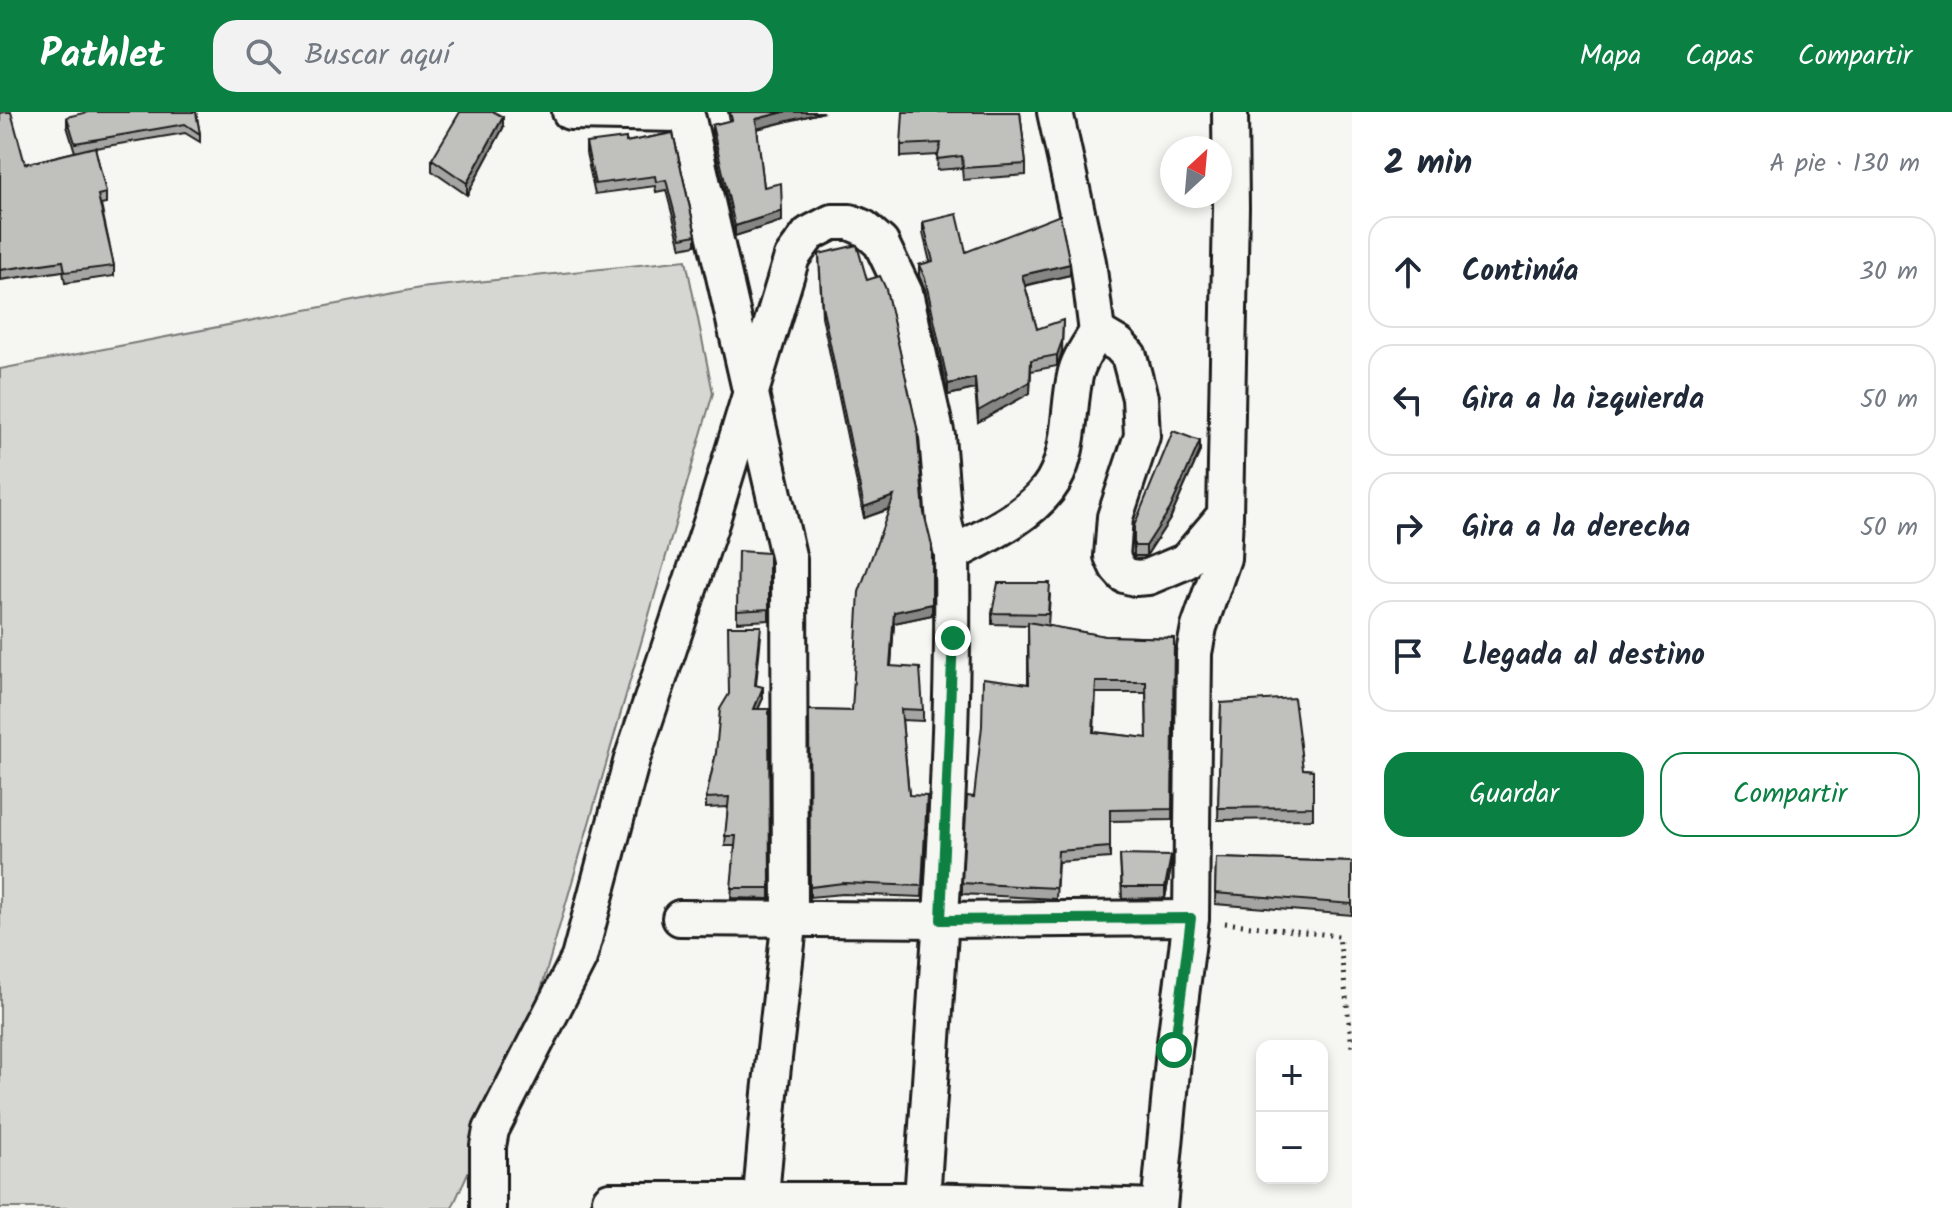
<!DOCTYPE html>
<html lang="es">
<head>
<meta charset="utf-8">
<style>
	:root { --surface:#fff; --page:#f2f2f3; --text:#1f2937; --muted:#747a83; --line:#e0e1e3; --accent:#0b8043 }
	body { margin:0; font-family:Kalam,sans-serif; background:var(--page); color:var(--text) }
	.controls { position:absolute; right:24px; bottom:24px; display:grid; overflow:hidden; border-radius:16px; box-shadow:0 4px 12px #0003 }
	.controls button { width:72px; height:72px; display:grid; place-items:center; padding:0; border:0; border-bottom:2px solid var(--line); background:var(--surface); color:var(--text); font:40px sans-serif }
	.compass { position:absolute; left:1160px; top:24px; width:72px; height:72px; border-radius:50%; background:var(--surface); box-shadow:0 4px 12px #0003; rotate:26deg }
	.stop { position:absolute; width:24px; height:24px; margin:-18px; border:6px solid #0b8043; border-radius:50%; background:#fff }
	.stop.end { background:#0b8043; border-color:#fff; box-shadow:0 2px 8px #0008 }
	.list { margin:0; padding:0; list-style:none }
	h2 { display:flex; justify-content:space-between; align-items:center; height:104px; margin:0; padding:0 32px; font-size:34px }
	h2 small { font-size:26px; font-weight:400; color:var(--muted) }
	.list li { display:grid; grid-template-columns:52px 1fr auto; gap:24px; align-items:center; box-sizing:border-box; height:112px; margin:0 16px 16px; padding:0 16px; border:2px solid var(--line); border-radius:24px }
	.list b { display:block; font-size:30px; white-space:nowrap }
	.list em { font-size:26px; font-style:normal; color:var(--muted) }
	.actions { display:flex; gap:16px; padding:24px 32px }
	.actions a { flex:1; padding:18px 0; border:2px solid var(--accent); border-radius:24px; text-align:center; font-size:28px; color:var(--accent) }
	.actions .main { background:var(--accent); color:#fff }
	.icon { flex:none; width:44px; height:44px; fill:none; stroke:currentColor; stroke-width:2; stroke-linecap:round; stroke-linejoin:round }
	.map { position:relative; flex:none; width:1352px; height:1096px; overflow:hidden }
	header { display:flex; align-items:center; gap:48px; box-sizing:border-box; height:112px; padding:0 40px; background:var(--accent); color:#fff }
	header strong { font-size:38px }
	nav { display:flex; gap:44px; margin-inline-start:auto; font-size:28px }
	.search { width:560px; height:72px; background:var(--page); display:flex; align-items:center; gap:20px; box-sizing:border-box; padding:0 28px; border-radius:24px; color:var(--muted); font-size:30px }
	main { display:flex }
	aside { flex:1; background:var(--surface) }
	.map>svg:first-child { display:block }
	.green { fill:#d6d6d2; stroke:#797977; stroke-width:2 }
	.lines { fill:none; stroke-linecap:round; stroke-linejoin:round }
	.minor-casing { stroke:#1c1c1c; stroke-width:40 }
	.path { stroke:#1c1c1c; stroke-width:5; stroke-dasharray:2 6; stroke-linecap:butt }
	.minor { stroke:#f6f6f2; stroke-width:34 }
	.wall { fill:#a5a5a3; stroke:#1c1c1c; stroke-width:2; fill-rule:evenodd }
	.shaded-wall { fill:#868684; stroke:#1c1c1c; stroke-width:2 }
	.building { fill:#c0c0bd; stroke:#1c1c1c; stroke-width:2; fill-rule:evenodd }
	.route { stroke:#0b8043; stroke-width:10 }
</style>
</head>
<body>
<header>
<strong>Pathlet</strong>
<div class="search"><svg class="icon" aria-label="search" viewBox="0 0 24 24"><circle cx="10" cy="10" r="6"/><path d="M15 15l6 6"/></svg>Buscar aquí</div>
<nav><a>Mapa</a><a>Capas</a><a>Compartir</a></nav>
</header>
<main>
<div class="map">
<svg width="1352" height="1096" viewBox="0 0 1352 1096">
	<rect width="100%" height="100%" fill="#f6f6f2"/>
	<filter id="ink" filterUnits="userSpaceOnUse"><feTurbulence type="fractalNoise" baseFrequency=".0125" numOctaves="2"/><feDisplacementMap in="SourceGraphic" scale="16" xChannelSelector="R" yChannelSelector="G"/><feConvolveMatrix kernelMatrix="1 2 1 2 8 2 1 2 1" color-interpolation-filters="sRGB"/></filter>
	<g filter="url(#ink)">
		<!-- green -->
		<path class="green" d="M686,148L713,281L524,937L452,1096H0V257L420,176Z"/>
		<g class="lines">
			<defs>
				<g id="minor">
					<path d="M570,0L681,2L688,7L789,448L790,805L770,981L760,1096"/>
					<path d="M1055,0L1088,150L1097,220"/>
					<path d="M680,806L941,808L1191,806"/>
					<path d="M610,1088H922L1159,1095"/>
					<path d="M922,1088C936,873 955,657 952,442"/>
					<path d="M488,1096V1034L491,1018L579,846L632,647L712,408L792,145L809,122L832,110H850L864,116L881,131L905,181L937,324L944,410L952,442C985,424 1025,407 1048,377C1072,346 1067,300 1075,264C1078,248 1089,234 1097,220L1119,233L1129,244L1140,286L1142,324L1115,405L1112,444L1117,455L1124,463L1135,466L1148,465L1186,449L1225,403L1231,96L1230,0"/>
					<path d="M1159,1096L1174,938L1191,806L1194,541L1199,515L1223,446L1225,403"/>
				</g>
			</defs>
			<!-- minor casing -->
			<use href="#minor" class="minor-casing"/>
			<!-- path -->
			<path class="path" d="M1225,811L1339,824L1352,935"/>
			<!-- minor -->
			<use href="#minor" class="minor"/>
		</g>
		<!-- wall -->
		<g class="wall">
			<path d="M196,0L200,22V30L185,21L95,36L106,81V92L101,93L114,154V164L65,171L63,159L0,168V1L25,52L75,40L67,14V5Z"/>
			<path d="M728,0H824L757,17L764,75L782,109L735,124L712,22V13L730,9Z"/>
			<path d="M1020,0L1026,52V63L963,68L962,56L937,58L938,43L901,45V33Z"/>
			<path d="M503,16L467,83L432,59V47Z"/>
			<path d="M673,21L696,123V133L681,136L666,78L656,80L655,74L595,82L586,41V31L626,30Z"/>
			<path d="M923,110L966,140L1070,163L1025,174L1037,217L1062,240L1057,254L1031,259L1030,281L978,310L975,277L948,283L925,177L919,164V153L930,150L923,121Z"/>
			<path d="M819,142L932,503L894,511L891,554L923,598V609L902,608L909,683L927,695L922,785L843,782L810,785L809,598L852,599L890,397L864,406L822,204Z"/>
			<path d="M1200,339L1170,407L1146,444H1134V414Z"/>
			<path d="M769,441V508L737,510V499Z"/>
			<path d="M1050,483L1048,514L1105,524L1174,526L1172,708L1110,709V746L1058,750L1056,787L962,782V771L974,685L1028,572V513L992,512V501ZM1096,581H1146L1147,626L1094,620Z"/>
			<path d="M761,524L756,573L763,586L758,597H769L770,787L731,786L735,734H725L728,695L706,696V686L729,583Z"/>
			<path d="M1221,591L1303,657L1313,658V707L1218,708Z"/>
			<path d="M1120,743L1171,756L1165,786L1122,787Z"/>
			<path d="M1216,746L1352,750V803L1215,792Z"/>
		</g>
		<!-- shaded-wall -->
		<g class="shaded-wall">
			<path d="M784,0H824L756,17V7Z"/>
			<path d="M503,5V16L467,83V71Z"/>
			<path d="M782,99V109L735,124V114Z"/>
			<path d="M1070,152V163L1022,174V163Z"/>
			<path d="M1063,208L1062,240L1057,254V243Z"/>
			<path d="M1031,248L1030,281L978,310V299Z"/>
			<path d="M975,266V277L948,283V272Z"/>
			<path d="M1200,329V339L1170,407L1146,444V434Z"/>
			<path d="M894,384V395L864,406V395Z"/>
			<path d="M932,492V503L894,511L890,565L894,500Z"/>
			<path d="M763,575V586L754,607V597Z"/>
			<path d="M1171,744V756L1165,786V775Z"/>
		</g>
		<!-- building -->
		<g class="building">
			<path d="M5,0H11L25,52L95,35L106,81L98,83L114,154L65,160L63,149L0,158V1Z"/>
			<path d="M88,0H196L200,22L185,12L75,31L67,5Z"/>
			<path d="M460,0H494L503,5L467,71L432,47Z"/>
			<path d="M730,0H784L756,7L764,75L781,71L782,99L735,114L712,13L732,8Z"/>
			<path d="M903,0H1020L1026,52L963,56L962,44L937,47L941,31L901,33Z"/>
			<path d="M673,21L696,123L681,126L666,68L656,70L655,64L595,72L586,31L626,26V30Z"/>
			<path d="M957,102L966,140L1060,103L1070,152L1022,163L1037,217L1063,208L1062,229L1057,243L1031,248L1030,270L978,299L975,266L948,272L925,166L919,153L933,149L923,110Z"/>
			<path d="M857,133L867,168L880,164L886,177L917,316L924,401L932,434V492L894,500L890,554L920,556L923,598L901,597L909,683L927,684L922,774L843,771L810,775L809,598L852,599L859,480L894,384L864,395L822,193L819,142Z"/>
			<path d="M1173,319L1200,329L1170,397L1146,434H1134V414Z"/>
			<path d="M738,439L769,441V497L737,499Z"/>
			<path d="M998,471H1050L1048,502L992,501Z"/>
			<path d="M1028,510L1105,524L1174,526L1172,697L1110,698V735L1058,739L1056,776L962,771L967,684L974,685L982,614L983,566L1029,572ZM1096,570H1146L1147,626L1093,620Z"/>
			<path d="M728,514H761L755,573L763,575L754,597H769L770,776H731L736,724H725L729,685L706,686L716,641L720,597L729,582Z"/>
			<path d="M1294,586L1303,657L1313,658V695L1218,696L1221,591Z"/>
			<path d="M1120,743L1171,744L1165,775H1122Z"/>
			<path d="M1216,746L1352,750V792L1215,781Z"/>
		</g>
	</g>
	<g class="lines" filter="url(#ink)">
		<!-- route -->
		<path class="route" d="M953,526L941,808L1191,806L1174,938"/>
	</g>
</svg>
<div class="controls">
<button>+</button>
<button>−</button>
</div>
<svg class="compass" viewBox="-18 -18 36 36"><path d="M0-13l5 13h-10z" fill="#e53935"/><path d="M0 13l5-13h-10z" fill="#747a83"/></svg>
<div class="stop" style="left:1174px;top:938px"></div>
<div class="stop end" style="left:953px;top:526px"></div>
</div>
<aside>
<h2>2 min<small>A pie · 130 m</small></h2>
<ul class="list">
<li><svg class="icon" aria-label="ahead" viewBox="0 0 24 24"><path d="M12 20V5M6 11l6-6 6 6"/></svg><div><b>Continúa</b></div><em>30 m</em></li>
<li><svg class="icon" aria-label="left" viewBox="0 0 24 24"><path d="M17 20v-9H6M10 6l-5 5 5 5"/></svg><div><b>Gira a la izquierda</b></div><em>50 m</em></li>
<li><svg class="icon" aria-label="right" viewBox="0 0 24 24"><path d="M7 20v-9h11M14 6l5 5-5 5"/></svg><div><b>Gira a la derecha</b></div><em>50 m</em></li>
<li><svg class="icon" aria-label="arrive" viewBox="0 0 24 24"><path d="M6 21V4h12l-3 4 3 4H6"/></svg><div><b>Llegada al destino</b></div></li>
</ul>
<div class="actions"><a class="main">Guardar</a><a>Compartir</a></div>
</aside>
</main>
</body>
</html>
